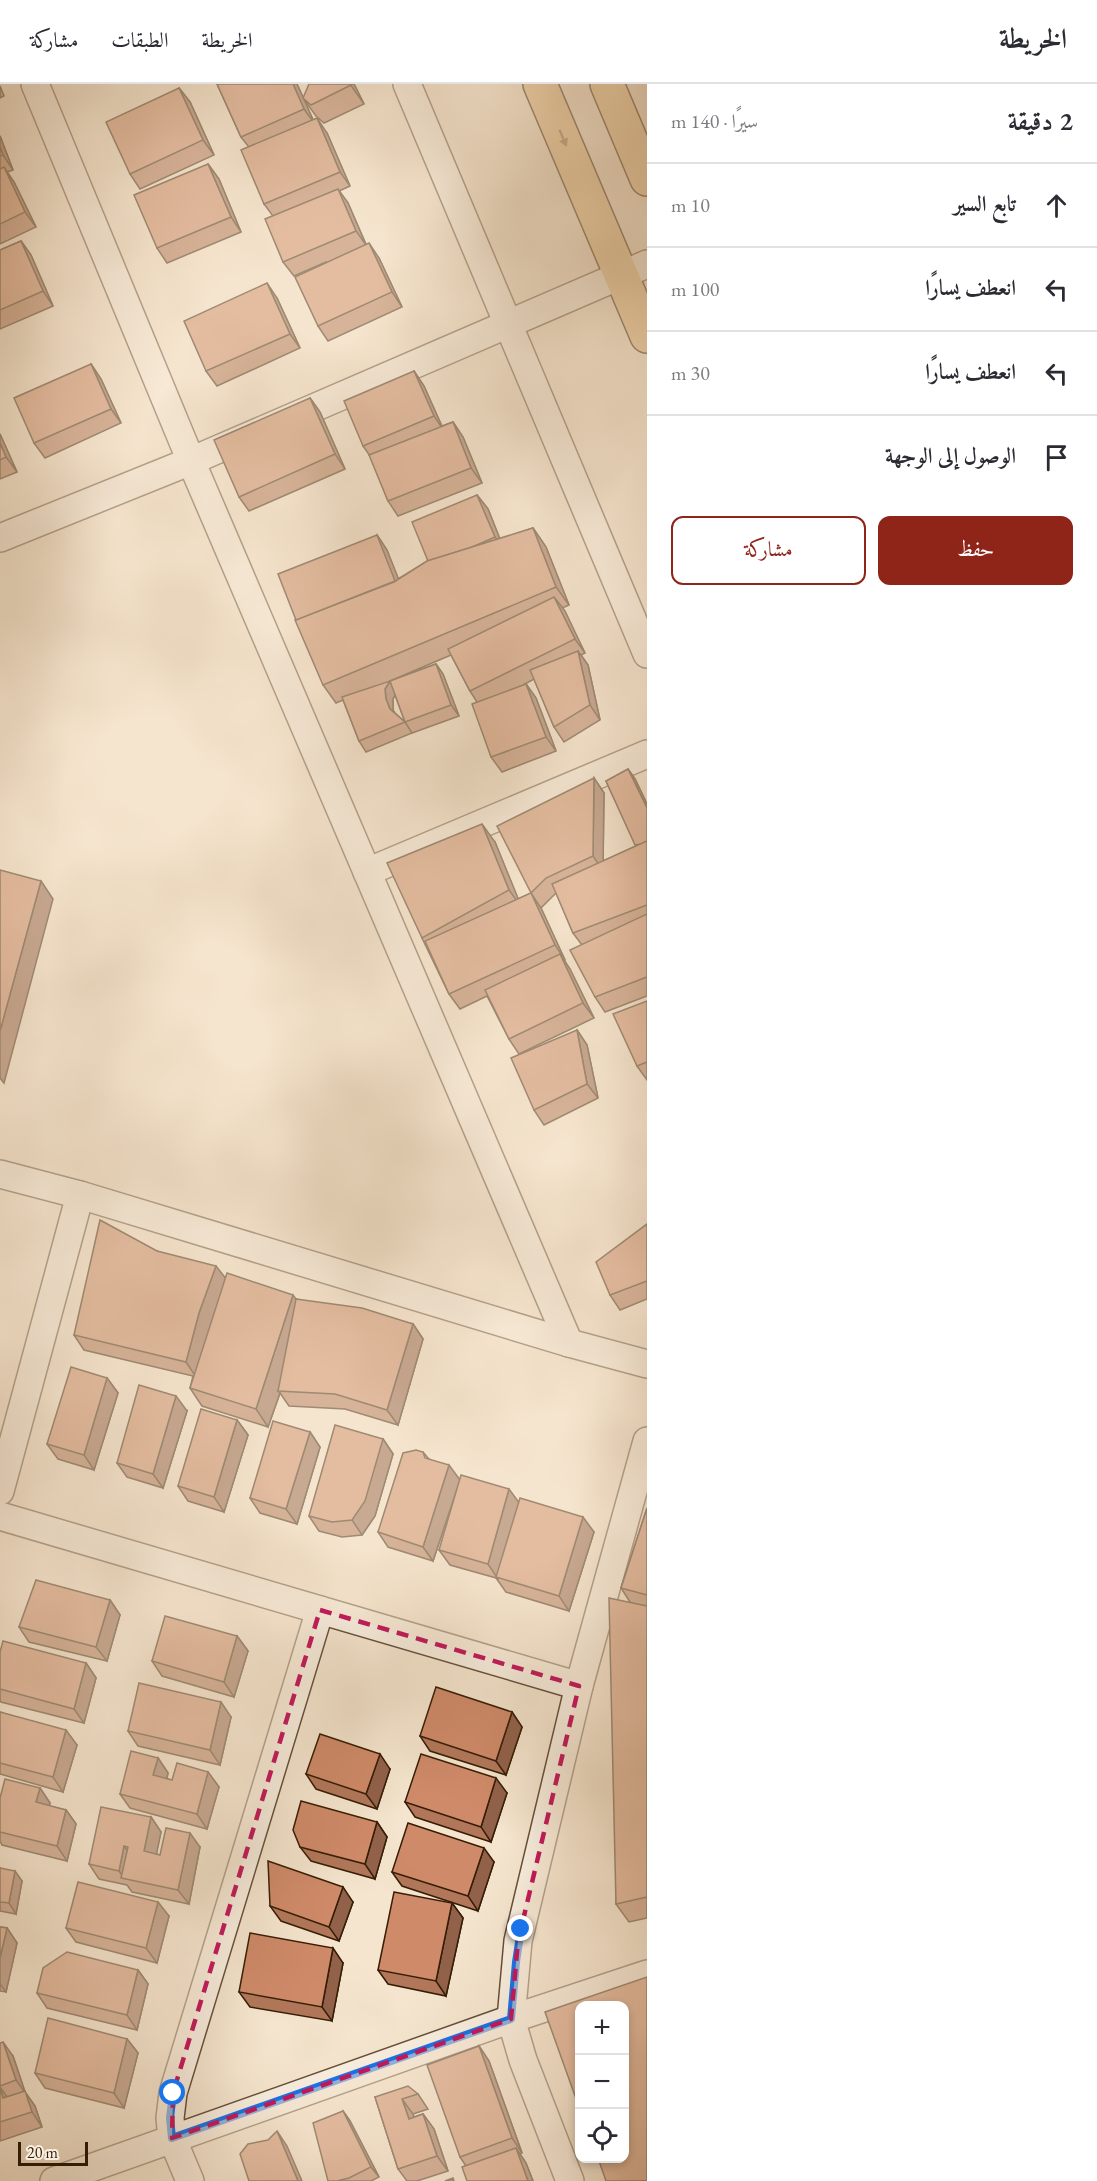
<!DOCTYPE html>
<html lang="ar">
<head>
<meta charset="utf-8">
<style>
	:root { --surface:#fff; --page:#f7f7f7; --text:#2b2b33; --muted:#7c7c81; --line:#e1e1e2; --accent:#8f2418 }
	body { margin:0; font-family:"EB Garamond",Amiri,serif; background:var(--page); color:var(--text); direction:rtl }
	.controls { position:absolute; right:18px; bottom:18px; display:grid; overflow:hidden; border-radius:12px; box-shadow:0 3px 9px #0003 }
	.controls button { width:54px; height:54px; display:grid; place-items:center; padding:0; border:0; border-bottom:2px solid var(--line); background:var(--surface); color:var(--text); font:30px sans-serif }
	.scale { position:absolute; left:18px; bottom:15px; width:70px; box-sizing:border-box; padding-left:6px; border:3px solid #361d06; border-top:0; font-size:16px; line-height:21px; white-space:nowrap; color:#361d06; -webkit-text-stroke:4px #f8eedf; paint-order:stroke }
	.stop { position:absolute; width:18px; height:18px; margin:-14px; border:4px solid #1a73e8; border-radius:50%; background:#fff }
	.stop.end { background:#1a73e8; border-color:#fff; box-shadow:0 2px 6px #0008 }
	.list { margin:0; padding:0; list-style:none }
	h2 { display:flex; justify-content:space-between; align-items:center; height:78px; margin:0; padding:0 24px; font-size:26px }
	h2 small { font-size:20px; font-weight:400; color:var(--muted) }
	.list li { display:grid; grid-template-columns:39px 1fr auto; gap:18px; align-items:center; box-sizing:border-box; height:84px; padding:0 24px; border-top:2px solid var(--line) }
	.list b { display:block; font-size:22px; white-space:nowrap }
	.list em { font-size:20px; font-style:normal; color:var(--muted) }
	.actions { display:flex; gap:12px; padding:18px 24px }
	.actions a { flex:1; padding:14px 0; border:2px solid var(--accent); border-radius:12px; text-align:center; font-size:21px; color:var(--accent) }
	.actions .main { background:var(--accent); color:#fff }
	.icon { flex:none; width:33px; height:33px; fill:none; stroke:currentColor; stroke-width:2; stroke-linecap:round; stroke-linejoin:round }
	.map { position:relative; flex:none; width:647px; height:2097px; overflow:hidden; direction:ltr }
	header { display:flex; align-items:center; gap:36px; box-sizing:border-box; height:84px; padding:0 30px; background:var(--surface); border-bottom:2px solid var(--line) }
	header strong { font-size:28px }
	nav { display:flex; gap:33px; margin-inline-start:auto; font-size:21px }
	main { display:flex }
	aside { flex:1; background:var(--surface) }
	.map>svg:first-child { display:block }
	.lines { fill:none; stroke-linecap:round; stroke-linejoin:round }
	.street-casing { stroke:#664f38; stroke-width:30 }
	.primary-casing { stroke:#361d06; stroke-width:36 }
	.street { stroke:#f8eedf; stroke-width:27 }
	.primary { stroke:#eac287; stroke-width:33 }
	.wall { fill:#b2775a; stroke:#361d06; stroke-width:1.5 }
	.shaded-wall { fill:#91614a; stroke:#361d06; stroke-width:1.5 }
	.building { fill:#cf8a69; stroke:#361d06; stroke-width:1.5 }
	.oneway { fill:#907046 }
	.route { stroke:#1a73e8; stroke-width:8 }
	.marked { fill:none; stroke:#c2185b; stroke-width:4.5; stroke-dasharray:12 8; stroke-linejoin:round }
</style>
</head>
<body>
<header>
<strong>الخريطة</strong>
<nav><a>الخريطة</a><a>الطبقات</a><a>مشاركة</a></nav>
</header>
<main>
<aside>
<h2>2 دقيقة<small>سيرًا · 140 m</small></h2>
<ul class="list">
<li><svg class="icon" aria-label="ahead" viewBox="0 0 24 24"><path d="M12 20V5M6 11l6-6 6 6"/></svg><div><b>تابع السير</b></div><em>10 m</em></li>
<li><svg class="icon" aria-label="left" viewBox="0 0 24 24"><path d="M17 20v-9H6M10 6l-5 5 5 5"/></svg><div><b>انعطف يسارًا</b></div><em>100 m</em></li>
<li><svg class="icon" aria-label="left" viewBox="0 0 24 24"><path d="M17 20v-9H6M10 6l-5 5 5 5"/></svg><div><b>انعطف يسارًا</b></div><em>30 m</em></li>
<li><svg class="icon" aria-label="arrive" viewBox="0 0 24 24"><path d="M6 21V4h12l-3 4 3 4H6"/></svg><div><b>الوصول إلى الوجهة</b></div></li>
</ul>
<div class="actions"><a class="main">حفظ</a><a>مشاركة</a></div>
</aside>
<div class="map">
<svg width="647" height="2097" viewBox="0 0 647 2097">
	<rect width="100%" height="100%" fill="#f5e5ce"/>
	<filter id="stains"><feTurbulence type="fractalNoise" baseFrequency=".00333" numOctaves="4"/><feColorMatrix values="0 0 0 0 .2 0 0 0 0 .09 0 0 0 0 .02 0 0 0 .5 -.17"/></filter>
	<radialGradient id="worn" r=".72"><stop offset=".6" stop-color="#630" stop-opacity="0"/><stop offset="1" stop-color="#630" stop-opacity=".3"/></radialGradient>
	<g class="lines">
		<defs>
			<g id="street">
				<path d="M35,0L191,377L569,1259"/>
				<path d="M407,0L647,570"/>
				<path d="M0,454L191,377L647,180"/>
				<path d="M367,788L647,670"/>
				<path d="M0,1090L80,1111L569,1259L647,1280"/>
				<path d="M0,1407L80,1111"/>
				<path d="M0,1432L579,1602"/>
				<path d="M54,2097L511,1935L647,1890"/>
				<path d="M190,2097L172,2054L170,2034L173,2009L320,1526"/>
				<path d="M570,2097L523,1976L511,1935L518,1857L579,1602L647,1357"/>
			</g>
			<g id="primary">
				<path d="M540,0L647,252"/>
				<path d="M607,0L647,95"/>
			</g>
		</defs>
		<!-- street casing -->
		<use href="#street" class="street-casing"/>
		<!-- primary casing -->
		<use href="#primary" class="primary-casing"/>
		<!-- street -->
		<use href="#street" class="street"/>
		<!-- primary -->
		<use href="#primary" class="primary"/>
	</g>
	<!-- wall -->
	<g class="wall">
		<path d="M217,0H297L313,36L327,49L350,102L339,107L348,119L366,160L379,174L402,223L328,257L318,242L326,178L294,192L283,178L273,132L264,120L249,63L241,53Z"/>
		<path d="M354,0L364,20L324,39L316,32L303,14Z"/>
		<path d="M0,2L4,12L0,14Z"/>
		<path d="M179,4L190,18L214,71L140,105L130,90Z"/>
		<path d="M0,52L13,86L7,88L14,98L36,143L0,160Z"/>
		<path d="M208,80L219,95L241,148L167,179L157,164Z"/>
		<path d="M21,157L31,171L53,222L0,245V166Z"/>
		<path d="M277,214L300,264L217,302L206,287Z"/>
		<path d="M91,280L101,295L121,339L45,374L34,359Z"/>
		<path d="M414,287L424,302L442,342L453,338L463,353L482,399L398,432L388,417L370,372L363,362Z"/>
		<path d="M310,314L320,328L345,385L249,427L239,413Z"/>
		<path d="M0,350L17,388L0,395Z"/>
		<path d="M477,411L488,425L500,455L533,444L546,463L569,521L562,524L585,569L581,571L588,581L600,636L564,658L554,643L534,595L523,601L526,600L536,614L556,667L502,688L491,673L477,618L470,607L451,571L390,597L436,580L443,590L459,632L412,649L405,638L395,611L393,615V626L395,629L405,638L412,649L366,668L359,657L343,616L336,619L323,601L377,451L387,466L398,495L428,477Z"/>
		<path d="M628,685L635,695L647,720V912L605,928L595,913L582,861L573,849L556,809L541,824L565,876H564L570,885L594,934L519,970L509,955L487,912L460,925L449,910L422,854L495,758L518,815L531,809L594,694L604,709L603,777L636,762L606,697Z"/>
		<path d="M647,917V996L637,982Z"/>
		<path d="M577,946L587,961L598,1014L544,1041L534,1026Z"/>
		<path d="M647,1140V1215L620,1226L610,1211Z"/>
		<path d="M157,1167L225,1194L296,1215L413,1240L423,1255L398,1341L345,1325L289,1322L280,1309L268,1343L202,1322L190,1304L193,1292L84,1266L74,1251Z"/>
		<path d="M107,1294L118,1309L94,1386L58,1375L47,1360Z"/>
		<path d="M187,1327L163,1404L127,1393L117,1379Z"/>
		<path d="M237,1336L248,1351L224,1428L188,1417L178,1402Z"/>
		<path d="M310,1348L320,1363L297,1440L260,1429L250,1414Z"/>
		<path d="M383,1355L393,1370L375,1432L362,1451L342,1453L319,1447L309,1432Z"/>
		<path d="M423,1368L428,1374L460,1396L433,1477L388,1463L378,1448Z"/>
		<path d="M519,1419L594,1448L569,1527L506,1508L496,1494L450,1481L439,1466Z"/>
		<path d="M647,1424V1834L629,1838L616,1820L630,1518L621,1504Z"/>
		<path d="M110,1516L120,1531L107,1577L29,1558L19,1543Z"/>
		<path d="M237,1552L248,1567L234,1613L162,1592L152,1577Z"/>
		<path d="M0,1568L86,1579L96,1594L84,1639L1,1618L0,1616Z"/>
		<path d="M0,1628L77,1661L63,1708L0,1690Z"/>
		<path d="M512,1628L522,1643L506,1691L430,1667L420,1652Z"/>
		<path d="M231,1633L220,1681L138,1662L128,1647Z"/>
		<path d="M158,1674L168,1689L167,1695L172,1696L208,1688L219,1703L207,1745L130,1724L120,1710Z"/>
		<path d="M390,1685L377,1725L316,1705L306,1690Z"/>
		<path d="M40,1704L50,1719L49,1722L66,1726L76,1740L67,1777L2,1761L0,1757V1714Z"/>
		<path d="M507,1709L491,1758L415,1733L405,1718Z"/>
		<path d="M151,1733L161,1748L156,1770L160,1771L200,1763L189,1820L132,1808L127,1801L99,1795L89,1780Z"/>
		<path d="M377,1738L387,1753L375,1795L311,1777L300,1763Z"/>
		<path d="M494,1778L478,1827L402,1802L392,1788Z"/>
		<path d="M0,1784L22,1797L16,1830L0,1827Z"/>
		<path d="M353,1818L339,1857L281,1837L270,1822Z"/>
		<path d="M452,1819L463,1834L446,1912L388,1900L378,1886Z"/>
		<path d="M169,1832L157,1879L76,1858L66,1844Z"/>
		<path d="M0,1843L7,1844L17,1859L6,1908L0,1907Z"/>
		<path d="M343,1879L332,1937L250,1923L239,1908Z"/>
		<path d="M138,1886L148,1900L137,1946L47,1924L37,1909Z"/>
		<path d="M127,1955L138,1969L124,2024L45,2004L35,1989Z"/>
		<path d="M0,1959L13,1972L25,2008L35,2022L42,2043L0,2057Z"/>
		<path d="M479,1962L489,1977L522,2069L520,2070L526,2079L533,2097H467L466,2082L460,2073Z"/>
		<path d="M418,2010L428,2025L413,2030L414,2033L423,2030L434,2045L448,2087L417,2097H407L398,2085L375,2013Z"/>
		<path d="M343,2027L350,2037L379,2093L371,2097H328Z"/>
	</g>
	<!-- shaded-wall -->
	<g class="shaded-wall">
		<path d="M293,0H297L315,40L304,25Z"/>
		<path d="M350,0H354L364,20Z"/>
		<path d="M179,4L190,18L214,71L203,56Z"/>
		<path d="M317,34L327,49L350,102L340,88Z"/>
		<path d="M0,52L13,86L3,71L0,63Z"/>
		<path d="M208,80L219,95L241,148L231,133Z"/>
		<path d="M4,83L14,98L36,143L25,128Z"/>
		<path d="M338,105L348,119L366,161L356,147Z"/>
		<path d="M21,157L31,171L53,222L43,207Z"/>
		<path d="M369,159L379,174L402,223L392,208Z"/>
		<path d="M267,199L277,214L300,264L290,250Z"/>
		<path d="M91,280L101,295L121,339L111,325Z"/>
		<path d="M414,287L424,302L444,347L434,332Z"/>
		<path d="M310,314L320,328L345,385L335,370Z"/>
		<path d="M453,338L463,353L482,399L471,384Z"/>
		<path d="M0,350L17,388L6,373L0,359Z"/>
		<path d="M477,411L488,425L505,468L495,453Z"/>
		<path d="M533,444L546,463L569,521L556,503Z"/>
		<path d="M377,451L387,466L407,516L396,502Z"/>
		<path d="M554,513L565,527L585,569L575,555Z"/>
		<path d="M578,567L588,581L600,636L590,621Z"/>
		<path d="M436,580L443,590L459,632L451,621Z"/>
		<path d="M390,597L397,607L393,615V626L397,635L390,625L386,615L385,605Z"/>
		<path d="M526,600L536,614L556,667L546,653Z"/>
		<path d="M628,685L635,695L647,720V724Z"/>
		<path d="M594,694L604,709L603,787L593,772Z"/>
		<path d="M482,740L495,758L522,824L509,806Z"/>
		<path d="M41,797L53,815L4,999L0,994V947Z"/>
		<path d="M531,809L541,824L565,876L555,861Z"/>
		<path d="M560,870L570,885L594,934L583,919Z"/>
		<path d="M577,946L587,961L598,1014L587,1000Z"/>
		<path d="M216,1182L227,1196L196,1293L186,1278L199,1229Z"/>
		<path d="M293,1211L306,1229L278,1307L280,1309L268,1343L256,1325Z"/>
		<path d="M413,1240L423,1255L398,1341L387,1326Z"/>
		<path d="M107,1294L118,1309L94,1386L84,1371Z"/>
		<path d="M176,1312L187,1327L163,1404L153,1390Z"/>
		<path d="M237,1336L248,1351L224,1428L214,1413Z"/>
		<path d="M310,1348L320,1363L297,1440L286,1425Z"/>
		<path d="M383,1355L393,1370L375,1432L362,1451L352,1436Z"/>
		<path d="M449,1381L460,1396L433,1477L423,1463Z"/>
		<path d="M509,1405L520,1420L498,1495L488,1480Z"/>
		<path d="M583,1433L594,1448L569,1527L559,1512Z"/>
		<path d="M110,1516L120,1531L107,1577L96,1563Z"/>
		<path d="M237,1552L248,1567L234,1613L224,1598Z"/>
		<path d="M86,1579L96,1594L84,1639L74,1625Z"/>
		<path d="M221,1618L231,1633L220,1681L210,1666Z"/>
		<path d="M512,1628L522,1643L506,1691L496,1677Z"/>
		<path d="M66,1646L77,1661L63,1708L53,1693Z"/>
		<path d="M380,1670L390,1685L377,1725L366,1710Z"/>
		<path d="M158,1674L168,1689L164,1706L153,1691Z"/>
		<path d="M208,1688L219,1703L207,1745L197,1730Z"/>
		<path d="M496,1694L507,1709L491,1758L481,1743Z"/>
		<path d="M40,1704L50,1719L46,1733L36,1718Z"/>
		<path d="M66,1726L76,1740L67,1777L57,1762Z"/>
		<path d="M151,1733L161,1748L154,1782L144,1767Z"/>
		<path d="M377,1738L387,1753L375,1795L365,1780Z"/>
		<path d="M190,1749L200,1763L189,1820L178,1806Z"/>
		<path d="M124,1762L135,1777L124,1794L119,1787Z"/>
		<path d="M484,1764L494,1778L478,1827L468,1812Z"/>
		<path d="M15,1787L22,1797L16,1830L9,1819Z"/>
		<path d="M343,1803L353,1818L339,1857L329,1843Z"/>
		<path d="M158,1818L169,1832L157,1879L146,1864Z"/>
		<path d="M452,1819L463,1834L446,1912L436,1897Z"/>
		<path d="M7,1844L17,1859L6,1908L0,1900V1874Z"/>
		<path d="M333,1864L343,1879L332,1937L322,1923Z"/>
		<path d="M138,1886L148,1900L137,1946L127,1931Z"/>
		<path d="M127,1955L138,1969L124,2024L114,2009Z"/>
		<path d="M3,1958L13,1972L25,2008L35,2022L42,2043L32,2028L26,2010L16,1996Z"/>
		<path d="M479,1962L489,1977L522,2069L512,2054Z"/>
		<path d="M0,2003L10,2017L3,2014Z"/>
		<path d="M402,2015L413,2030L419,2050L409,2035Z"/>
		<path d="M343,2027L350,2037L379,2093L371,2083Z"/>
		<path d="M423,2030L434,2045L448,2087L437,2072Z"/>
		<path d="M277,2047L287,2062L302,2097H298Z"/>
		<path d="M516,2064L526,2079L533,2097H528Z"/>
	</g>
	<!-- building -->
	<g class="building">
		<path d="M217,0H293L304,25L241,53Z"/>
		<path d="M309,0H350L351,1L311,21L303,14Z"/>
		<path d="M179,4L203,56L130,90L106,38Z"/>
		<path d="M317,34L340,88L264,120L241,66Z"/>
		<path d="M0,63L3,71L0,72Z"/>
		<path d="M208,80L231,133L157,164L134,111Z"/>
		<path d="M4,83L25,128L0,140V85Z"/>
		<path d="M338,105L356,147L283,178L265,135Z"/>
		<path d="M21,157L43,207L0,226V166Z"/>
		<path d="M369,159L392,208L318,242L295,193Z"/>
		<path d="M267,199L290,250L206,287L184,237Z"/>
		<path d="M91,280L111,325L34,359L14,314Z"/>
		<path d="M414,287L434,332L363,362L344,317Z"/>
		<path d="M310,314L335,370L239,413L214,356Z"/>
		<path d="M453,338L471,384L388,417L369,371Z"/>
		<path d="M0,359L6,373L0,376Z"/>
		<path d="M477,411L495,453L470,464L428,477L412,438Z"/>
		<path d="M533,444L556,503L323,601L295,536L394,498L427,477Z"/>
		<path d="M377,451L395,497L296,536L278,490Z"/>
		<path d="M554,513L575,555L470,607L448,565Z"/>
		<path d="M578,567L590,621L554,643L530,586Z"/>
		<path d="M436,580L451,621L405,638L390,597Z"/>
		<path d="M390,597L385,605L386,615L390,625L405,638L359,657L342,613Z"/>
		<path d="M526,600L546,653L491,673L472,620Z"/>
		<path d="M628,685L647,724V757L641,760L635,761L606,697Z"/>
		<path d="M594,694L593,772L546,794L531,809L555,861L449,910L425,857L531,809L497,742Z"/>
		<path d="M482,740L509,806L422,854L387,779Z"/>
		<path d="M647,757V821L573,849L552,800Z"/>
		<path d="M0,786L41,797L0,947Z"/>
		<path d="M647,830V893L595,913L570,866Z"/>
		<path d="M560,870L583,919L509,955L485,906Z"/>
		<path d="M647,917V978L637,982L613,930Z"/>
		<path d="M577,946L587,1000L534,1026L511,974Z"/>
		<path d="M100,1136L157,1167L216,1182L199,1229L186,1278L74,1251Z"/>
		<path d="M647,1140V1197L610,1211L596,1178Z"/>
		<path d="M227,1189L293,1211L256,1325L190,1304Z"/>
		<path d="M296,1215L362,1224L413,1240L387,1326L335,1310L278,1307Z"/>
		<path d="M71,1283L107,1294L84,1371L47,1360Z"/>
		<path d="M139,1301L176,1312L153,1390L117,1379Z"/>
		<path d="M201,1325L237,1336L214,1413L178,1402Z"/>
		<path d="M273,1337L310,1348L286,1425L250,1414Z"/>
		<path d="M335,1341L383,1355L365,1417L352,1436L332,1438L309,1432Z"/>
		<path d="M416,1366L423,1368L425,1374L449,1381L423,1463L378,1448L403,1369Z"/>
		<path d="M461,1391L509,1405L488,1480L439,1466Z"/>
		<path d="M520,1414L583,1433L559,1512L496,1493Z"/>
		<path d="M647,1424V1511L621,1504Z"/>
		<path d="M36,1496L110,1516L96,1563L19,1543Z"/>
		<path d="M609,1514L647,1522V1813L616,1820Z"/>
		<path d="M165,1532L237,1552L224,1598L152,1577Z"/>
		<path d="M3,1557L86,1579L74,1625L0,1605V1568Z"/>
		<path d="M139,1599L221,1618L210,1666L128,1647Z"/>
		<path d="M436,1603L512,1628L496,1677L420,1652Z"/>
		<path d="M0,1628L66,1646L53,1693L0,1679Z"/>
		<path d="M320,1650L380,1670L366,1710L306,1690Z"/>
		<path d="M131,1667L158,1674L153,1691L172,1696L177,1679L208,1688L197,1730L120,1710Z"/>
		<path d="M421,1670L496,1694L481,1743L405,1718Z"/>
		<path d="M5,1695L40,1704L36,1718L66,1726L57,1762L0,1748V1714Z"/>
		<path d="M301,1717L377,1738L365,1780L300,1763L293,1746Z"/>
		<path d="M101,1723L151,1733L144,1767L160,1771L166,1744L190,1749L178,1806L121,1794L128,1763L124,1762L119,1787L89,1780Z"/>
		<path d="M408,1739L484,1764L468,1812L392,1788Z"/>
		<path d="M268,1777L343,1803L329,1843L270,1822Z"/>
		<path d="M0,1784L15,1787L9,1819L0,1818Z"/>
		<path d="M78,1798L158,1818L146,1864L66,1844Z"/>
		<path d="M394,1808L452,1819L436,1897L378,1886Z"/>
		<path d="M0,1843L7,1844L0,1874Z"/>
		<path d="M250,1849L333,1864L322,1923L239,1908Z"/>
		<path d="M67,1868L138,1886L127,1931L37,1909L43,1884Z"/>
		<path d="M647,1893V2097H606L598,2074H624V1922H579V2023L545,1928Z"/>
		<path d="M48,1934L127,1955L114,2009L35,1989Z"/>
		<path d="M3,1958L16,1996L0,2002V1959Z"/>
		<path d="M479,1962L512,2054L460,2073L427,1981Z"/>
		<path d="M408,2002L418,2010L402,2015L409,2035L423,2030L437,2072L398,2085L375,2013Z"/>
		<path d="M0,2004L3,2014L25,2007L32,2028L0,2038Z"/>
		<path d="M343,2027L371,2083L349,2094L337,2097H328L313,2039Z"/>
		<path d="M277,2047L298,2097H249L240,2070L248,2060L268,2056Z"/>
		<path d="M516,2064L528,2097H467L462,2083Z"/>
		<path d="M453,2094L454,2097H445Z"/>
	</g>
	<!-- one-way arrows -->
	<defs><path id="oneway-solid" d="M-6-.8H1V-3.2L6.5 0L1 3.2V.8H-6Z" transform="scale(1.5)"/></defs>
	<use class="oneway" href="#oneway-solid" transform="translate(563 54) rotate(67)"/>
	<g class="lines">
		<!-- route -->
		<path class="route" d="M173,2009L170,2034L172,2054L511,1935L516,1878L521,1845"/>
	</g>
	<!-- marked area -->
	<path d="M0 0H647V2097H0ZM320,1526L579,1602L518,1857L511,1935L172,2054L173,2009Z" fill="#f5e5ce" fill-opacity=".55" fill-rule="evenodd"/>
	<path class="marked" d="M320,1526L579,1602L518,1857L511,1935L172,2054L173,2009Z"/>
	<rect width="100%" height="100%" filter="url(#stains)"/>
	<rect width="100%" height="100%" fill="url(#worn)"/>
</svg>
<div class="controls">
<button>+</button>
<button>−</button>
<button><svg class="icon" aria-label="locate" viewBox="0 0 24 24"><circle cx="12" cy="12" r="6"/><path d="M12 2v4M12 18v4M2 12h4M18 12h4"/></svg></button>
</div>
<div class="scale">20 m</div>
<div class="stop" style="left:173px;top:2009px"></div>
<div class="stop end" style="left:521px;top:1845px"></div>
</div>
</main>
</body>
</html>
